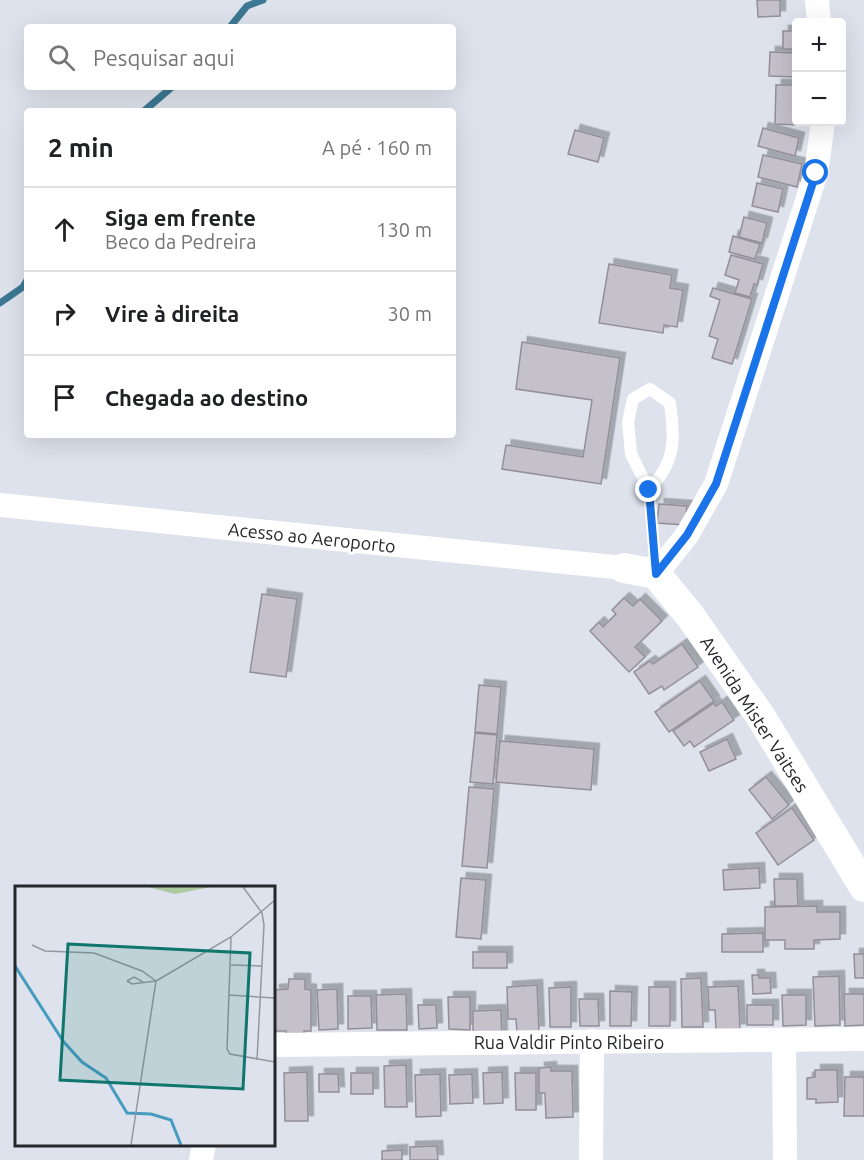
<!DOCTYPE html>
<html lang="pt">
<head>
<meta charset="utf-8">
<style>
	:root { --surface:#fff; --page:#f6f6f6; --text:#202124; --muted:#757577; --line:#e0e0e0 }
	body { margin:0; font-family:Ubuntu,sans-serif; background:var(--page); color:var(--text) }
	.controls { position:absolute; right:18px; top:18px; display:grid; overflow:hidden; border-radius:6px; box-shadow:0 6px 24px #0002 }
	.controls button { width:54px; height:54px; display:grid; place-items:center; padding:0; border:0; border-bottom:2px solid var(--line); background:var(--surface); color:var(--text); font:30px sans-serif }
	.stop { position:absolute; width:18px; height:18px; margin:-14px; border:4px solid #1a73e8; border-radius:50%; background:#fff }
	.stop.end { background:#1a73e8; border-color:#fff; box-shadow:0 2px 6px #0008 }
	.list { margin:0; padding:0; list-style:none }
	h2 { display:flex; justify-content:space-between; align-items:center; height:78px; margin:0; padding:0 24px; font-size:26px }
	h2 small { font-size:20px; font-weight:400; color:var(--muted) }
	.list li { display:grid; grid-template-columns:39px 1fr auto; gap:18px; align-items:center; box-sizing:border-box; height:84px; padding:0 24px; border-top:2px solid var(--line) }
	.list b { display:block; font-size:22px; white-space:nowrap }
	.list p { margin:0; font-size:20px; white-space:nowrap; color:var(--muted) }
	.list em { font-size:20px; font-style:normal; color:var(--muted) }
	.icon { flex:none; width:33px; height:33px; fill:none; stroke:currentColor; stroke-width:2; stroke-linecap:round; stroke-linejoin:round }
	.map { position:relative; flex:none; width:864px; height:1160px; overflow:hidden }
	.search { position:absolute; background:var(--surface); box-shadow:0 6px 24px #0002; left:24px; top:24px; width:432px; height:66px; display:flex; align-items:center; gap:15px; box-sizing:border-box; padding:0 21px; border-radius:6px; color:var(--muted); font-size:22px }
	.panel { position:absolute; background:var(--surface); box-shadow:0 6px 24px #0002; left:24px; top:108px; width:432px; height:330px; border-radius:6px }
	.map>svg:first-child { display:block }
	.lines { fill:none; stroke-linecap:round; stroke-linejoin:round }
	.stream { stroke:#3c7893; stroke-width:7 }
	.building { fill:#c5c1cb; stroke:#938f99; stroke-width:1.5; filter:url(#shadow) }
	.service { stroke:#fff; stroke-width:12 }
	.minor { stroke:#fff; stroke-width:24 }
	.tertiary { stroke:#fff; stroke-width:30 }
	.route { stroke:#1a73e8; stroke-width:8 }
	.labels { text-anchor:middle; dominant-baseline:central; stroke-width:6; stroke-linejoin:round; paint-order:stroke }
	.street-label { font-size:18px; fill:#25262a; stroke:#fff }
	.inset-river { fill:none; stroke:#469bc0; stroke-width:3 }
	.inset-road { fill:none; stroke:#93979e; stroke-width:1.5 }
	.view { fill:#0f766e; fill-opacity:0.15; stroke:#0f766e; stroke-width:3 }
	.inset-edge { fill:none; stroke:#25262a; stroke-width:3 }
</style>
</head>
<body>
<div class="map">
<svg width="864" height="1160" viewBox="0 0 864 1160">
	<defs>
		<filter id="shadow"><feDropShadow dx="5.5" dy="-5.5" stdDeviation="0" flood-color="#0004"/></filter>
	</defs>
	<rect width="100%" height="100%" fill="#dde2ec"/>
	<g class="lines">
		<!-- stream -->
		<g class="stream">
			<path d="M230,27L247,6L263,0"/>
			<path d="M144,111L172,87"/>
			<path d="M0,303L23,287L27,280"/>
		</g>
	</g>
	<!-- building -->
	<g class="building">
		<path d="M757,0H780V16L758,17Z"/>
		<rect x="783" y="31" width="13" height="18"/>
		<path d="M770,52L796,53V77L769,76Z"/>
		<path d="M776,85H796V122H799V125L775,124Z"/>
		<path d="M763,128L799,138L795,156L758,146Z"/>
		<path d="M575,130L604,138L598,162L568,154Z"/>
		<path d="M763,155L802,164L797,187L758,177Z"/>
		<path d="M757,183L783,189L778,212L752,206Z"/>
		<path d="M744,217L767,223L762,243L739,237Z"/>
		<path d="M733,236L760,244L755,259L729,252Z"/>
		<path d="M731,255L763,264L757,285L754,284L750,297L735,293L739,280L725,275Z"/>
		<path d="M609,264L672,275L670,288L683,290L677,327L664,325L663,333L599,323Z"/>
		<path d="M713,288L752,299L732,364L712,358L718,339L709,336L720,300L710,296Z"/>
		<path d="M522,342L620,358L601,484L502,469L506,445L583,457L592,400L516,389Z"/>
		<path d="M659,504L687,506L685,525L657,523Z"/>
		<path d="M262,594L297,599L286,677L250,672Z"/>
		<path d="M624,598L633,606L640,599L662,621L635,647L645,657L629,672L590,631L599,622L603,627L616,614L612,610Z"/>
		<path d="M682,644L698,667L664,690L662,686L649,694L634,672L650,661L653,664Z"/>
		<path d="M700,681L714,701L669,732L655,712Z"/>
		<path d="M479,685L501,687L497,734L475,732Z"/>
		<path d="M722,702L734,720L694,747L690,741L684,746L673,731L714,703L716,706Z"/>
		<path d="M475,733L497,735L493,784L470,782Z"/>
		<path d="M727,739L736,759L709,771L700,752Z"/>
		<path d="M500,741L594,749L591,790L496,782Z"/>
		<path d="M766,777L789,805L772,819L749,790Z"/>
		<path d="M469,787L494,789L487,868L462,866Z"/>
		<path d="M792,808L814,840L778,865L756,833Z"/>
		<path d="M759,868L760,888L724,890L723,870Z"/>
		<path d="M461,878L486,880L481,939L456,937Z"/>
		<path d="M774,879H797L798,906H775Z"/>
		<path d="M817,906V912H840V939L814,940V949H785V940H765V907Z"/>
		<path d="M763,933V952H722V934Z"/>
		<rect x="473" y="952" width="34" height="16"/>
		<path d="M854,954H864V978H855Z"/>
		<path d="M752,975H759V978H770L771,993L753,994Z"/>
		<path d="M839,976L840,1025L815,1026L813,977Z"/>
		<path d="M701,978L703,1027H682L681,979Z"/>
		<path d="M289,979H305V989L311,990V1031H304V1036H286V1031H274V990L288,989Z"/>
		<path d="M537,985L539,1031L517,1032L516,1019H508L507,987Z"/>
		<path d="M738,986L740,1029L716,1030L715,1010H709L708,987Z"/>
		<path d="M571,987V1027H550L549,988Z"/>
		<rect x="649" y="987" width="21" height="39"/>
		<path d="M337,989L338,1029L319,1030L317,990Z"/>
		<path d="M610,991L632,992L631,1026H610Z"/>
		<path d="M406,994L407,1030H377L376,995Z"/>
		<path d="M844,994H864V1025L845,1026Z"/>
		<path d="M782,995H806V1025L783,1026Z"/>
		<path d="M348,996H371L372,1028L348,1029Z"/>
		<path d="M448,997H470V1030L449,1029Z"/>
		<path d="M579,999H598L599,1026H580Z"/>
		<path d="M418,1005H436L437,1028L419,1029Z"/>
		<rect x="747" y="1005" width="26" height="20"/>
		<path d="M501,1010L502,1040H473V1011Z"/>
		<path d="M406,1065L407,1107H385L384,1066Z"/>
		<path d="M551,1067V1071H572L573,1117L546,1118L545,1093H539V1068Z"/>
		<path d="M815,1070H837L838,1102L816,1103V1099H807V1078L815,1077Z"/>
		<path d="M307,1072L308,1121H285L284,1073Z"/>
		<path d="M502,1072L503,1103L484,1104L483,1073Z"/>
		<rect x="351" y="1073" width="22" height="21"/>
		<path d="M515,1073H536V1110H516Z"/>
		<path d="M319,1074H338L339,1092H319Z"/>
		<path d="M440,1074L441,1116L416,1117L415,1075Z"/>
		<path d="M472,1074L473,1103L450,1104L449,1075Z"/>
		<path d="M845,1077H864V1116H844Z"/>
		<path d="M437,1146L438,1160H410V1147Z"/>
		<path d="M402,1150V1160H382V1151Z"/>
	</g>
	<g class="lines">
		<!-- service -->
		<path class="service" d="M649,490C676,461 675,440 670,403L650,389L633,399L628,422L631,454L649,490L656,572"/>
		<!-- minor -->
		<g class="minor">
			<path d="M817,0L819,22"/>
			<path d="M0,505L624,568"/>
			<path d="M656,574L687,535L716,484L816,173L823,122"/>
			<path d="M784,1041L785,1160"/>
			<path d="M273,1045L864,1039"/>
			<path d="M201,1160L204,1144"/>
			<path d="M591,1160L592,1041"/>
		</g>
		<!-- tertiary -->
		<path class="tertiary" d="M624,568L656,574L691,617L761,717L864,887"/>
	</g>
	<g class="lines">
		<!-- route -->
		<path class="route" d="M649,490L656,574L687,535L716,484L816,173"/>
	</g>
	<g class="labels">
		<!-- street labels -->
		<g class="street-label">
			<text transform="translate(312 537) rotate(6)">Acesso ao Aeroporto</text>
			<text transform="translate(755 714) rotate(57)">Avenida Mister Vaitses</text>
			<text x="569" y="1042">Rua Valdir Pinto Ribeiro</text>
		</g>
	</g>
	<!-- overview -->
	<g transform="translate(15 886)">
		<rect width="260" height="260" fill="#dde2ec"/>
		<path d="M133,1H196L160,8Z" fill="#accaa0"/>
		<path class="inset-river" d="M0,80L48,155L67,176L91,192L112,227L136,228L156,234L166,259"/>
		<path class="inset-road" d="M228,1L247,27L249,39L242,174M216,51L212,163L215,168L260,176M17,59L30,65L79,67L127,85L141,95M216,79L247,80M112,95L117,98L141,95M112,95L119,91L128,96M214,109L260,112M116,259L141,95L216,51L260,14"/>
		<path class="view" d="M53,58L235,67L228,203L45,194Z"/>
		<rect width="260" height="260" class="inset-edge"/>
	</g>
</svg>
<div class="controls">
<button>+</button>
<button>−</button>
</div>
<div class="stop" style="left:816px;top:173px"></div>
<div class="stop end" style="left:649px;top:490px"></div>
<div class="search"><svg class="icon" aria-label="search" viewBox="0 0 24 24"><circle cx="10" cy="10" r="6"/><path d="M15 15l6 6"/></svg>Pesquisar aqui</div>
<section class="panel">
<h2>2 min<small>A pé · 160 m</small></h2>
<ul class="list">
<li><svg class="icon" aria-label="ahead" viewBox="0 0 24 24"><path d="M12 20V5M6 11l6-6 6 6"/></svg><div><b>Siga em frente</b><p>Beco da Pedreira</p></div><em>130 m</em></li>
<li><svg class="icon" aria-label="right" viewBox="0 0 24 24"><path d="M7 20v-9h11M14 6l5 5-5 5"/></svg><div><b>Vire à direita</b></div><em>30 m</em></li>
<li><svg class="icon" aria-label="arrive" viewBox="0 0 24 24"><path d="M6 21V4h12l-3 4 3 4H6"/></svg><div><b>Chegada ao destino</b></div></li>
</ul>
</section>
</div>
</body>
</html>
